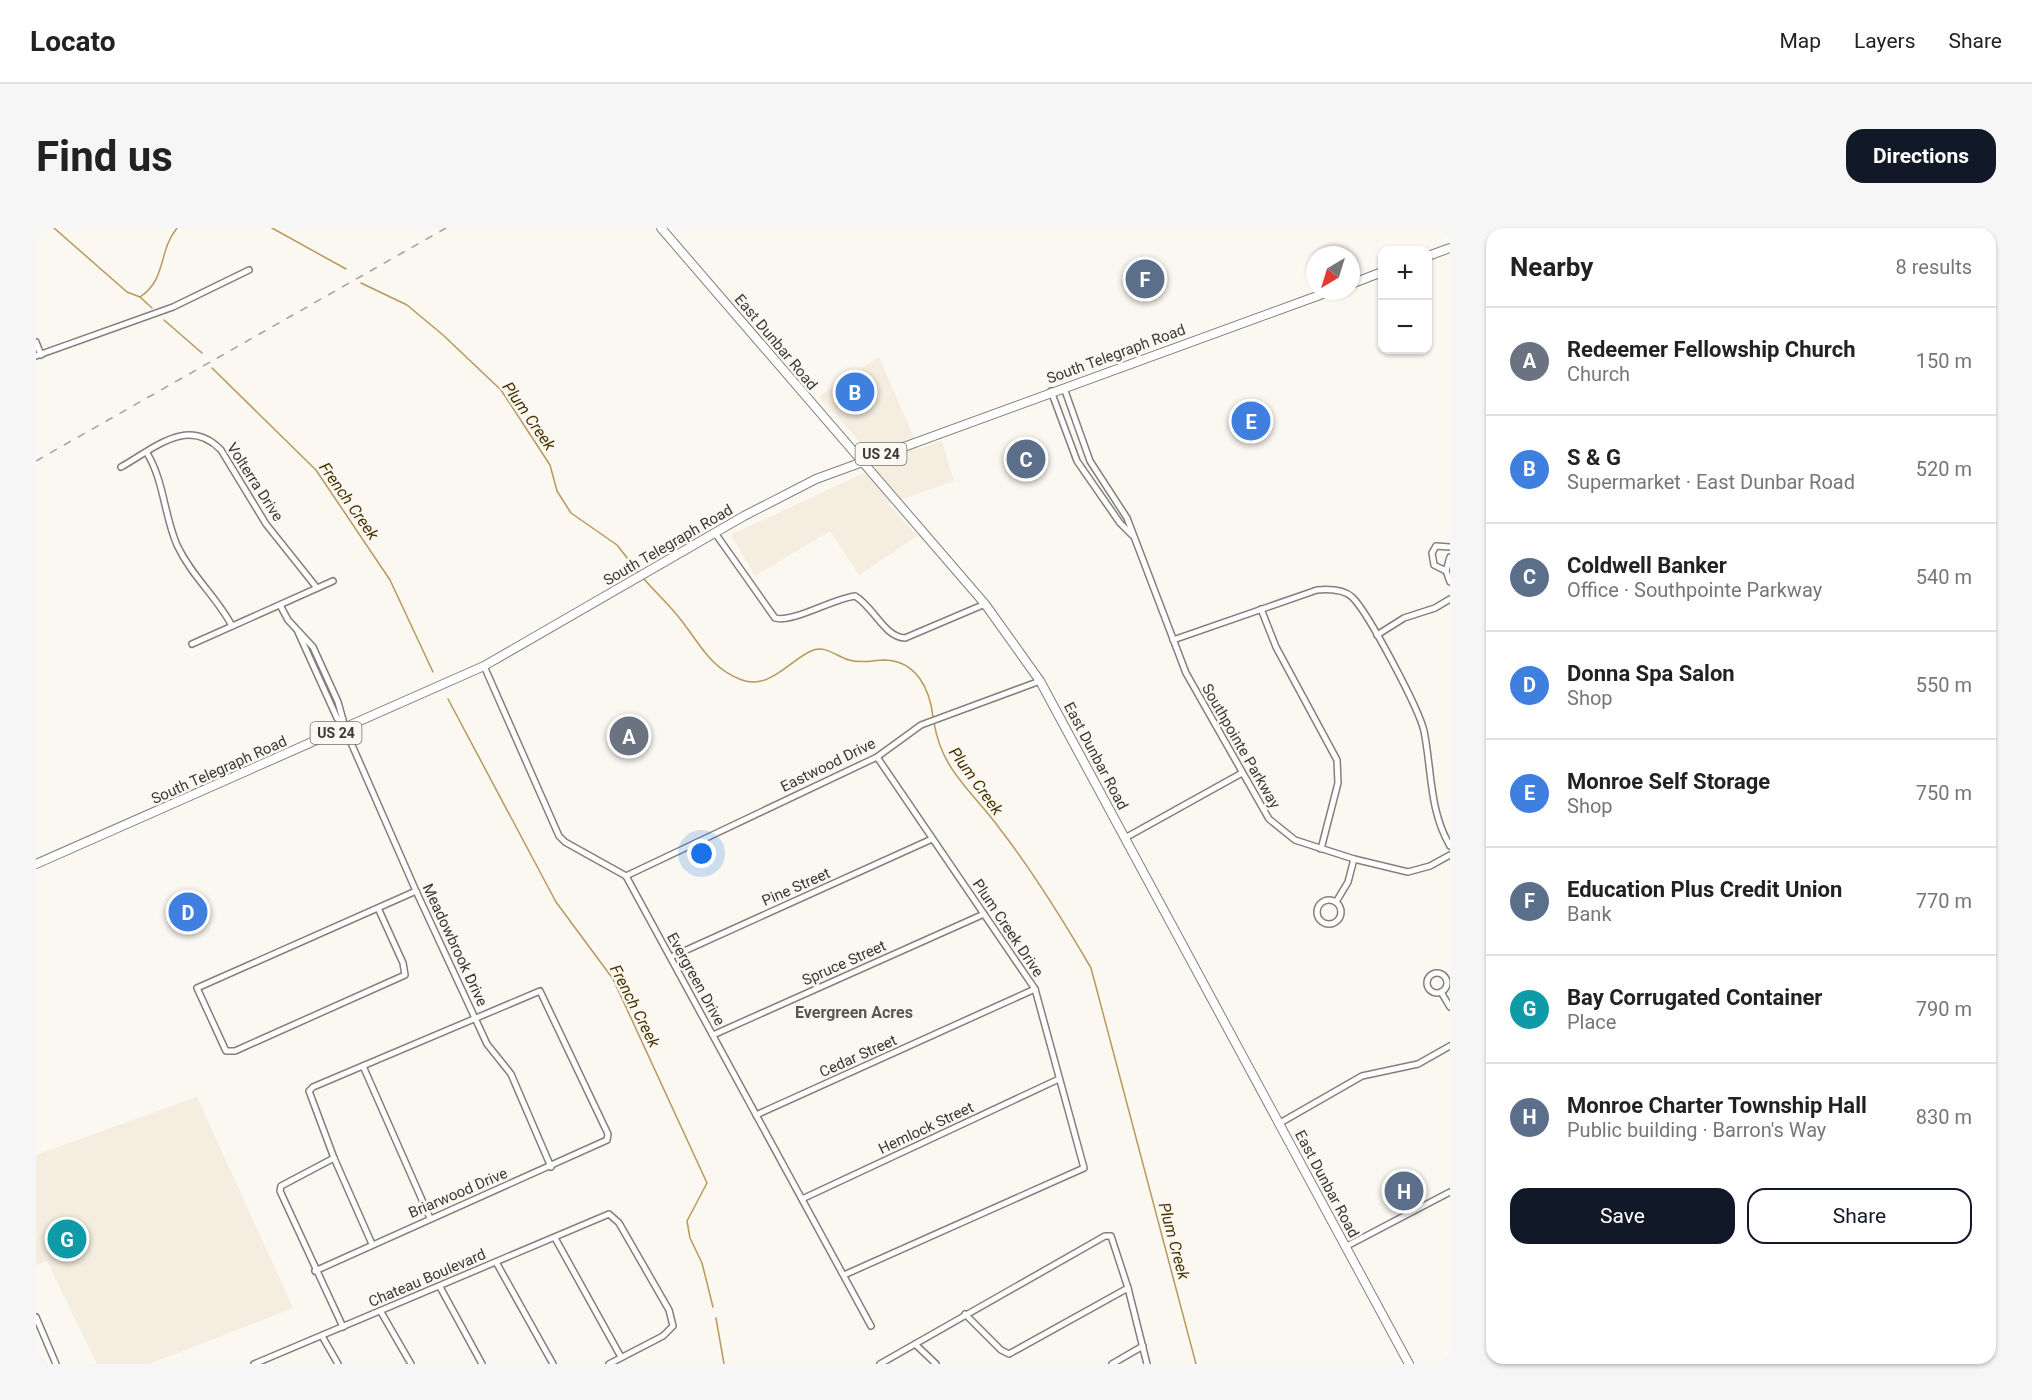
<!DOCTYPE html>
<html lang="en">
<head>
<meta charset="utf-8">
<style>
	:root { --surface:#fff; --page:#f6f6f6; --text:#222; --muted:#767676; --line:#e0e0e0; --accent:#111827 }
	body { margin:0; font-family:Roboto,sans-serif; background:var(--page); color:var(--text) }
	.controls { position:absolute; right:18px; top:18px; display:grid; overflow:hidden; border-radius:12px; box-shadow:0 2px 4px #0004 }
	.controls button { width:54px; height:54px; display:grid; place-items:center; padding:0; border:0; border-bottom:2px solid var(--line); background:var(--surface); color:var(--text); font:30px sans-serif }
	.compass { position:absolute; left:1270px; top:18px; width:54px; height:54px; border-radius:50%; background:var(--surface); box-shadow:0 2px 4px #0004; rotate:218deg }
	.you { position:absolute; left:666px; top:626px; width:21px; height:21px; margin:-15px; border:4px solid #fff; border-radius:50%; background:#1a73e8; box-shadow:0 0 0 9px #1a73e833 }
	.badge { display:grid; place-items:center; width:39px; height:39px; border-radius:50%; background:var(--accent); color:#fff; font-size:20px; font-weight:700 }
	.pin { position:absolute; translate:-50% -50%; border:3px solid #fff; box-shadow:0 2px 6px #0006 }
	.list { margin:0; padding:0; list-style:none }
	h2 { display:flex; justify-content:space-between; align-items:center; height:78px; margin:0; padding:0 24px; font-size:26px }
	h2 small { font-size:20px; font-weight:400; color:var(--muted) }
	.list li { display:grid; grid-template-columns:39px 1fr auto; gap:18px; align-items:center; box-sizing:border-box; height:108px; padding:0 24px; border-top:2px solid var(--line) }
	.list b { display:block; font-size:22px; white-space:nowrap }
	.list p { margin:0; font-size:20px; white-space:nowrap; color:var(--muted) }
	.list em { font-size:20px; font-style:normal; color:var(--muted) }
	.actions { display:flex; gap:12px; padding:18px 24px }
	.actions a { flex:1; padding:14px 0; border:2px solid var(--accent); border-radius:18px; text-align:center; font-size:21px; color:var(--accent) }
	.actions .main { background:var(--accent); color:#fff }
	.map { position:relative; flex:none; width:1414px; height:1136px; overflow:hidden; border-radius:18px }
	header { display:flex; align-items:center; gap:36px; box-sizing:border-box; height:84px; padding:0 30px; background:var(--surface); border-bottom:2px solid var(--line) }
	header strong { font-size:28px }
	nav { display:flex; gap:33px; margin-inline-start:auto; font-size:21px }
	.intro { display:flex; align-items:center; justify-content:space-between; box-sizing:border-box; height:144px; padding:0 36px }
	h1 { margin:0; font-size:42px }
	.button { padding:15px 27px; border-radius:18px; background:var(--accent); color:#fff; font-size:21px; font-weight:700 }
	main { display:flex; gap:36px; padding:0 36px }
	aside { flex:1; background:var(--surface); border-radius:18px; box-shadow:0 2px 4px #0004 }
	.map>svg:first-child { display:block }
	.built { fill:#f4ede0 }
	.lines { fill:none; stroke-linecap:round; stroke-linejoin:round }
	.stream { stroke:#b8985b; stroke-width:1.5 }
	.street-casing { stroke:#83807b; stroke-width:8 }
	.secondary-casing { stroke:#83807b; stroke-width:10 }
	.primary-casing { stroke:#83807b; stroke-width:10 }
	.street { stroke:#fff; stroke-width:5 }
	.secondary { stroke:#fff; stroke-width:8 }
	.primary { stroke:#fff; stroke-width:8 }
	.rail { stroke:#a4a19d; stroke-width:1.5; stroke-dasharray:8 8; stroke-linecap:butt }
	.labels { text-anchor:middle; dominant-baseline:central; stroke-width:5; stroke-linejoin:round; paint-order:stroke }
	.shield { fill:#fbf7f1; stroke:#75726f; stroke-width:1.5 }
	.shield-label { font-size:14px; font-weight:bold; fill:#3b3937 }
	.street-label { font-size:15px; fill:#3b3937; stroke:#fbf7f1 }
	.water-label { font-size:16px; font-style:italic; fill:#483200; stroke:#fbf7f1 }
	.neighbourhood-label { font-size:16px; font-weight:bold; fill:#595651; stroke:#fbf7f1 }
</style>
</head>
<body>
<header>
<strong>Locato</strong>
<nav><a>Map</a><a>Layers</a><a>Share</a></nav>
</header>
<div class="intro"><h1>Find us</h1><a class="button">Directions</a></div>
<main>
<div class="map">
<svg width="1414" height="1136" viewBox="0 0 1414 1136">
	<rect width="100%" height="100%" fill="#fbf7f1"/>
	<!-- built -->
	<g class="built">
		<path d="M843,129L883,221L906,213L918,253L852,276L881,308L823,347L794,303L719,348L695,307L845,237L783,168Z"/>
		<path d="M161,869L257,1080L113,1136H61L11,1033L0,1037V927Z"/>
	</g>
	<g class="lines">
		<!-- stream -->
		<g class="stream">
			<path d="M18,0L91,64L104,69C131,51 122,23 141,0"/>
			<path d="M236,0L310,41"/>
			<path d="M325,55L371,77L407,107L465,162L514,237L521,263L535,285L581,317L603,345"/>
			<path d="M104,69L116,80"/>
			<path d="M128,92L166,125"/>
			<path d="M176,140L280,242L354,352L397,444"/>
			<path d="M608,351C620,365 634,377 645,392C664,416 675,441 706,452C733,462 753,433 775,423C789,416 801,429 813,432C827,436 836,432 849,432C881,433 894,462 897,489"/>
			<path d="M412,471L520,674L577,751L671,955L651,993L654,1010L666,1035L677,1079"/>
			<path d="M898,494C905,542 937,564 964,601C998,645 1027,692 1055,740L1160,1136"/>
			<path d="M680,1090L688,1136"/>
		</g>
		<defs>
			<g id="street">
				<path d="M0,114L5,127"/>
				<path d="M0,128L137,79L213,42"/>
				<path d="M1028,160L1054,233L1091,290L1150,445L1233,591L1259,612L1318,631L1372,644L1394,638L1414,627"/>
				<path d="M1015,163L1041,233L1084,295L1096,307"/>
				<path d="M111,225C128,253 128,287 141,317C156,349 181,369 196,398"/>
				<path d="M85,239C119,220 152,188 185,222L230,296L281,360"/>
				<path d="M679,305L739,390C757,395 796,371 819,368C838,379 848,409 869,410L949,376"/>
				<path d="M1414,329L1410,343L1414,354"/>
				<path d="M1410,343L1398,337L1396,325L1400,318L1414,319"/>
				<path d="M244,377L252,392L277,419L302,474L309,499"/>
				<path d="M1225,381L1240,419L1301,532L1302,555L1285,621"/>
				<path d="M262,404L301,490L309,501L380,663L451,816L475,846L515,939"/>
				<path d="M1341,407L1368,390L1399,380L1414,371"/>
				<path d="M1137,412L1281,362C1293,361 1307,361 1316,369C1332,384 1383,481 1388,503C1396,543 1393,582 1414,618"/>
				<path d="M156,416L297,353"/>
				<path d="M448,438L523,608L529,614L590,648L835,1098"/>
				<path d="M1089,610L1206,545"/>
				<path d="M590,648L841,529L885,497L1004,453"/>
				<circle cx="1293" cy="684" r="12"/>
				<path d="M1300,674L1312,654L1318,631"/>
				<path d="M342,680L367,735L369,747L199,823H190L161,760L380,663"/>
				<path d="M635,729L896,611"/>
				<circle cx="1401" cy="755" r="10"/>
				<path d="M1405,764L1414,779"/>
				<path d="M677,807L948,686"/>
				<path d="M327,838L394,990"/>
				<path d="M720,887L999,761"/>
				<path d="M1244,895L1326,848L1382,836L1414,818"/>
				<path d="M298,930L245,958L244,963L307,1099"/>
				<path d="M766,971L1023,851"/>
				<path d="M519,1010L585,1129"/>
				<path d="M1309,1019L1414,964"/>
				<path d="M460,1034L517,1136"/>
				<path d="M279,1043L571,912L572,906L504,763L277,859L273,863L298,930L336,1016"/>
				<path d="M808,1047L1048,940L999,761L841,529"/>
				<path d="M404,1059L446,1136"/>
				<path d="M345,1084L375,1136"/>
				<path d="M929,1086L965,1122L973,1126L1092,1060"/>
				<path d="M0,1089L20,1136"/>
				<path d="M286,1108L302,1136"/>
				<path d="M879,1116L900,1136"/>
				<path d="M0,1133L5,1136"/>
				<path d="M218,1136L573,986L583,995L633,1082L637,1098L627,1108L573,1136"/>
				<path d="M844,1136L1069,1008H1075L1092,1060L1111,1136"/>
				<path d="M1076,1136L1107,1118"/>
			</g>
			<path id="secondary" d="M625,0L949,376L1004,453L1373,1136"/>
			<g id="primary">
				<path d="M1392,28L1414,20"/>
				<path d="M1315,56L1346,44"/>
				<path d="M0,636L448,438L708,288L780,251L1295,63"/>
			</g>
		</defs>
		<!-- street casing -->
		<use href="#street" class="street-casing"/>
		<!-- secondary casing -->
		<use href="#secondary" class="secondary-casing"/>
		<!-- primary casing -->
		<use href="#primary" class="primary-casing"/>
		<!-- street -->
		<use href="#street" class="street"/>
		<!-- secondary -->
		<use href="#secondary" class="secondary"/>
		<!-- primary -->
		<use href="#primary" class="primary"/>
		<!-- rail -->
		<path class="rail" d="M0,233L410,0"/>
	</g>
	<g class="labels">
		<!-- shield labels -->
		<g class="shield">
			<rect x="819.5" y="215" width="51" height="22" rx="4.5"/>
			<rect x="274.5" y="494" width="51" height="22" rx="4.5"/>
		</g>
		<g class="shield-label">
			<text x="845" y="226">US 24</text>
			<text x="300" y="505">US 24</text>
		</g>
		<!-- street labels -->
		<g class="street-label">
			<text transform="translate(740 114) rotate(50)">East Dunbar Road</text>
			<text transform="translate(1080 126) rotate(-20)">South Telegraph Road</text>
			<text transform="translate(219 254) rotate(57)">Volterra Drive</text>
			<text transform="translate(632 317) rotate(-30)">South Telegraph Road</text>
			<text transform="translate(1205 518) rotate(60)">Southpointe Parkway</text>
			<text transform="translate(1060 528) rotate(62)">East Dunbar Road</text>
			<text transform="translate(792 537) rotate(-26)">Eastwood Drive</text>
			<text transform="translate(183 542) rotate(-24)">South Telegraph Road</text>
			<text transform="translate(760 659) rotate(-24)">Pine Street</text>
			<text transform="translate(972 700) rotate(56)">Plum Creek Drive</text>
			<text transform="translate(419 717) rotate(65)">Meadowbrook Drive</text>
			<text transform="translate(808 735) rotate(-24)">Spruce Street</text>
			<text transform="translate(660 751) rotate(61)">Evergreen Drive</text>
			<text transform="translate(822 828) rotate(-24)">Cedar Street</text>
			<text transform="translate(890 900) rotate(-25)">Hemlock Street</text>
			<text transform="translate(1291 956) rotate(62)">East Dunbar Road</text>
			<text transform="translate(422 965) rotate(-23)">Briarwood Drive</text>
			<text transform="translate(391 1050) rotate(-23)">Chateau Boulevard</text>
		</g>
		<!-- water labels -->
		<g class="water-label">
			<text transform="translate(493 188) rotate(55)">Plum Creek</text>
			<text transform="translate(313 273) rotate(55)">French Creek</text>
			<text transform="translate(940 553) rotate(54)">Plum Creek</text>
			<text transform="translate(599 778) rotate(63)">French Creek</text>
			<text transform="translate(1138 1013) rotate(75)">Plum Creek</text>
		</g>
		<!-- neighbourhood labels -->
		<g class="neighbourhood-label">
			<text x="818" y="784">Evergreen Acres</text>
		</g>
	</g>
</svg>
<div class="controls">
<button>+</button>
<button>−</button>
</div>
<svg class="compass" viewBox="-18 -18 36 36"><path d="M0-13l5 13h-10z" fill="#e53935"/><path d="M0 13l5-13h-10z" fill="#767676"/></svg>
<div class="you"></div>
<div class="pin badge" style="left:593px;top:508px;background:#6b7280">A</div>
<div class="pin badge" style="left:819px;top:164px;background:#3f7fe0">B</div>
<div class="pin badge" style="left:990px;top:231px;background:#5c6f8a">C</div>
<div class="pin badge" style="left:152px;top:684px;background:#3f7fe0">D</div>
<div class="pin badge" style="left:1215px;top:193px;background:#3f7fe0">E</div>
<div class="pin badge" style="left:1109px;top:51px;background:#5c6f8a">F</div>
<div class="pin badge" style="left:31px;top:1011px;background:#0f9aa8">G</div>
<div class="pin badge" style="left:1368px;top:963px;background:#5c6f8a">H</div>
</div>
<aside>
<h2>Nearby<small>8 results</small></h2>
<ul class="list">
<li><span class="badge" style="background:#6b7280">A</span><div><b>Redeemer Fellowship Church</b><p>Church</p></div><em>150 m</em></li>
<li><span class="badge" style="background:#3f7fe0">B</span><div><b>S &amp; G</b><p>Supermarket · East Dunbar Road</p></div><em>520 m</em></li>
<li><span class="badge" style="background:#5c6f8a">C</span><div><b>Coldwell Banker</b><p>Office · Southpointe Parkway</p></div><em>540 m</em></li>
<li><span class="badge" style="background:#3f7fe0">D</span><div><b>Donna Spa Salon</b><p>Shop</p></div><em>550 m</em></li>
<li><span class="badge" style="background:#3f7fe0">E</span><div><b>Monroe Self Storage</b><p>Shop</p></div><em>750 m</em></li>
<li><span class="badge" style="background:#5c6f8a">F</span><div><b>Education Plus Credit Union</b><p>Bank</p></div><em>770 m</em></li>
<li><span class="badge" style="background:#0f9aa8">G</span><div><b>Bay Corrugated Container</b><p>Place</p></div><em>790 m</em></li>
<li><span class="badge" style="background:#5c6f8a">H</span><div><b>Monroe Charter Township Hall</b><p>Public building · Barron's Way</p></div><em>830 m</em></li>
</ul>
<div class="actions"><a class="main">Save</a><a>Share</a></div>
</aside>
</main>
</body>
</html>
